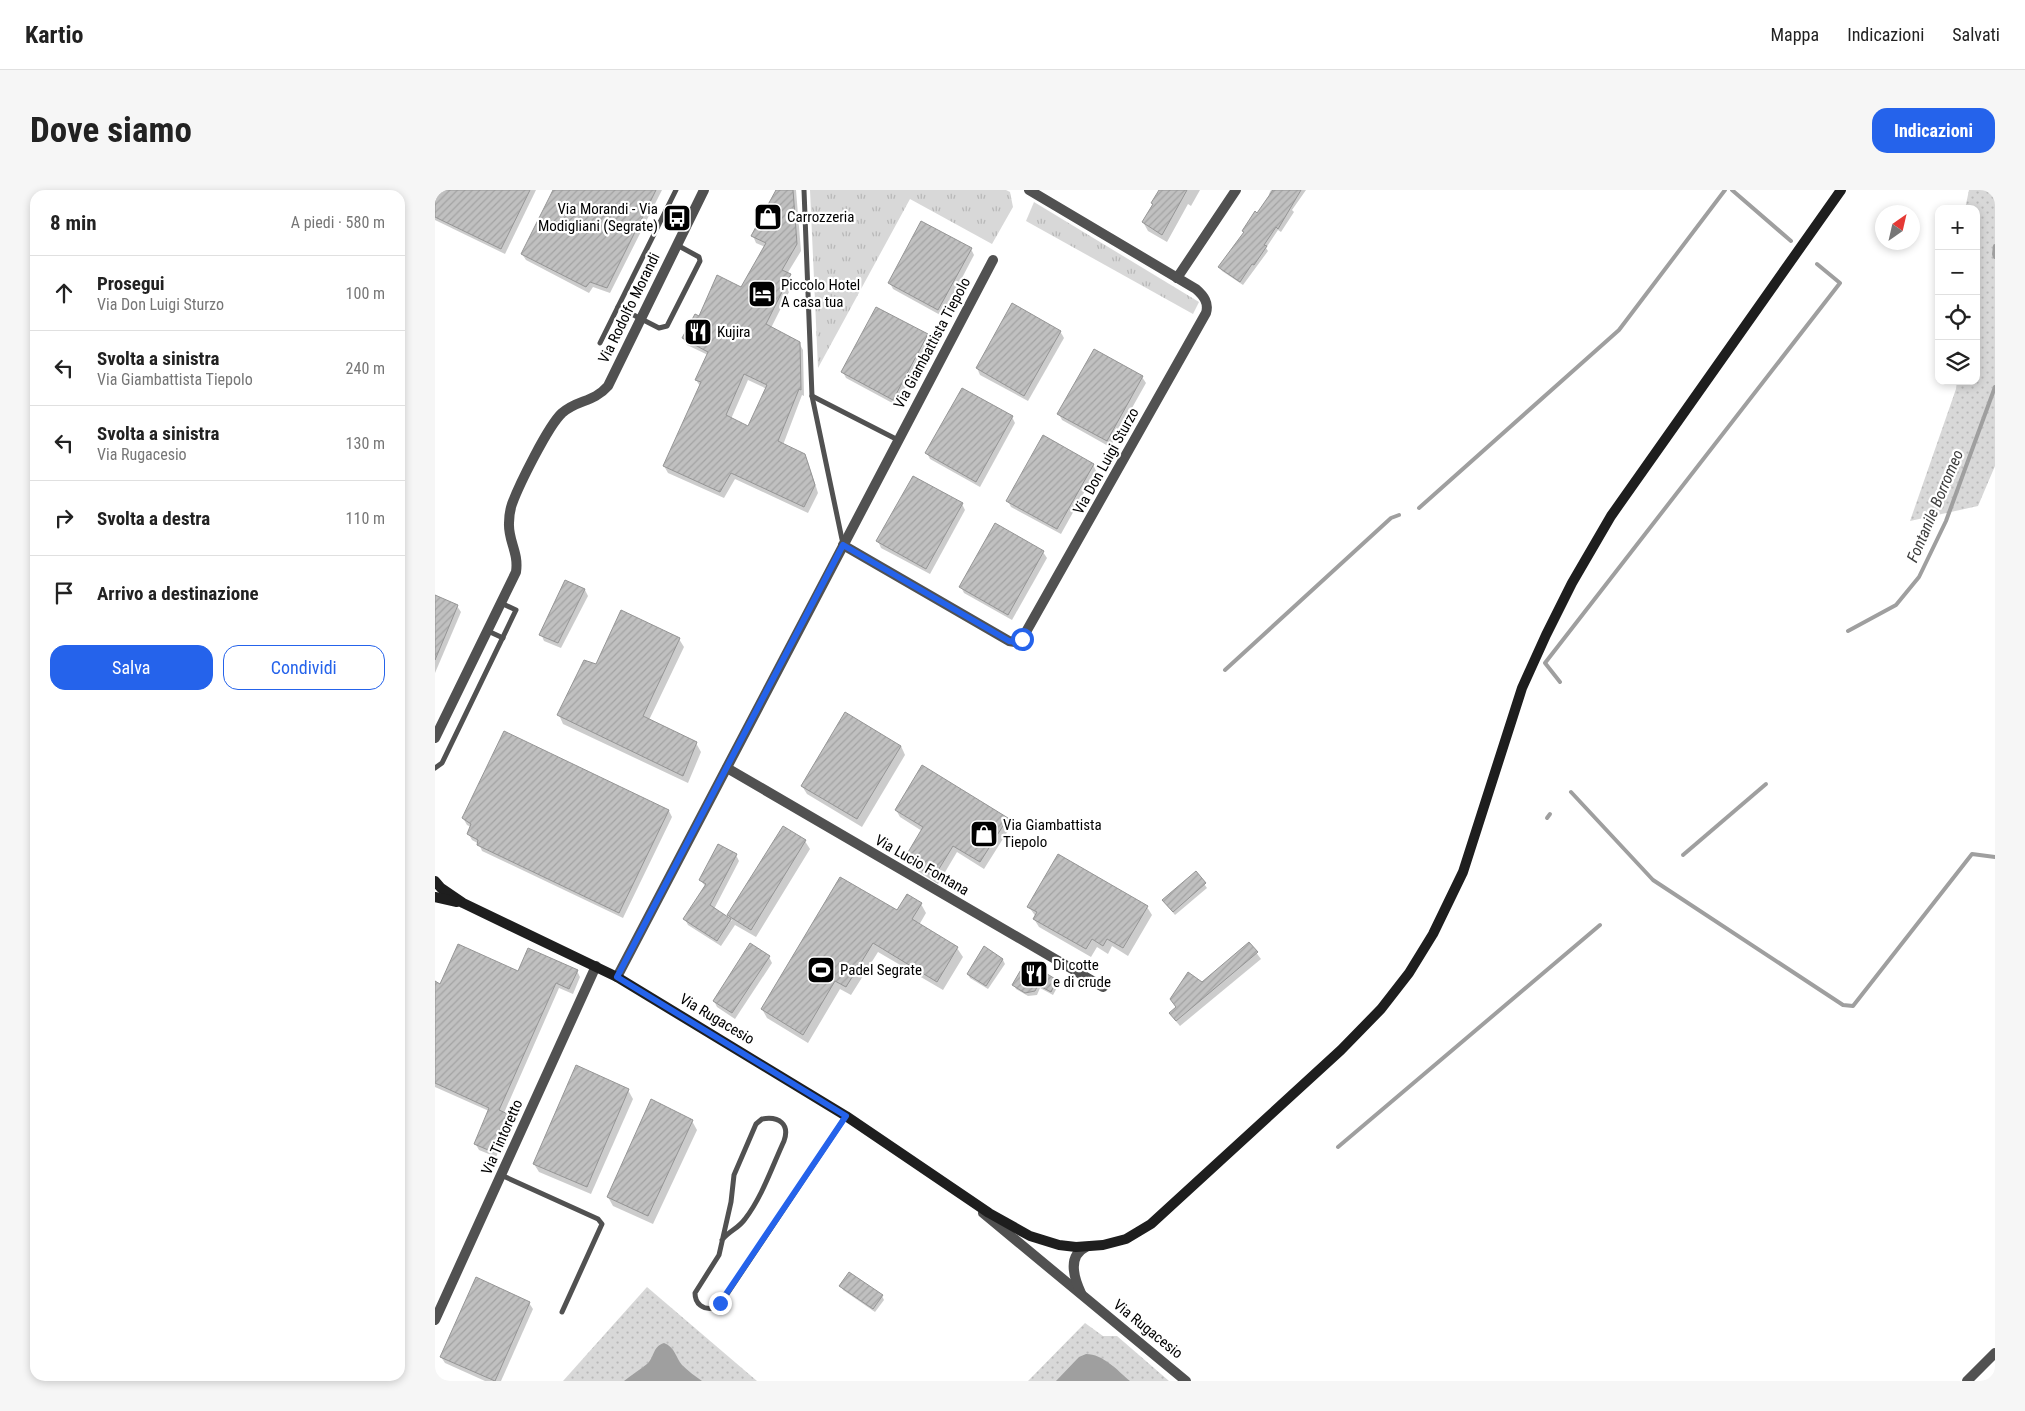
<!DOCTYPE html>
<html lang="it">
<head>
<meta charset="utf-8">
<style>
	:root { --surface:#fff; --page:#f6f6f6; --text:#222; --muted:#767676; --line:#e0e0e0; --accent:#2563eb }
	body { margin:0; font-family:"Roboto Condensed",sans-serif; background:var(--page); color:var(--text) }
	.controls { position:absolute; right:15px; top:15px; display:grid; overflow:hidden; border-radius:10px; box-shadow:0 2px 8px #0003 }
	.controls button { width:45px; height:45px; display:grid; place-items:center; padding:0; border:0; border-bottom:1px solid var(--line); background:var(--surface); color:var(--text); font:25px sans-serif }
	.compass { position:absolute; left:1440px; top:15px; width:45px; height:45px; border-radius:50%; background:var(--surface); box-shadow:0 2px 8px #0003; rotate:34deg }
	.stop { position:absolute; width:15px; height:15px; margin:-11px; border:4px solid #2563eb; border-radius:50%; background:#fff }
	.stop.end { background:#2563eb; border-color:#fff; box-shadow:0 1px 5px #0008 }
	.list { margin:0; padding:0; list-style:none }
	h2 { display:flex; justify-content:space-between; align-items:center; height:65px; margin:0; padding:0 20px; font-size:21px }
	h2 small { font-size:16px; font-weight:400; color:var(--muted) }
	.list li { display:grid; grid-template-columns:32px 1fr auto; gap:15px; align-items:center; box-sizing:border-box; height:75px; padding:0 20px; border-top:1px solid var(--line) }
	.list b { display:block; font-size:19px; white-space:nowrap }
	.list p { margin:0; font-size:16px; white-space:nowrap; color:var(--muted) }
	.list em { font-size:16px; font-style:normal; color:var(--muted) }
	.actions { display:flex; gap:10px; padding:15px 20px }
	.actions a { flex:1; padding:11px 0; border:1px solid var(--accent); border-radius:15px; text-align:center; font-size:18px; color:var(--accent) }
	.actions .main { background:var(--accent); color:#fff }
	.icon { flex:none; width:28px; height:28px; fill:none; stroke:currentColor; stroke-width:2; stroke-linecap:round; stroke-linejoin:round }
	.map { position:relative; flex:none; width:1560px; height:1191px; overflow:hidden; border-radius:15px }
	header { display:flex; align-items:center; gap:30px; box-sizing:border-box; height:70px; padding:0 25px; background:var(--surface); border-bottom:1px solid var(--line) }
	header strong { font-size:24px }
	nav { display:flex; gap:28px; margin-inline-start:auto; font-size:18px }
	.intro { display:flex; align-items:center; justify-content:space-between; box-sizing:border-box; height:120px; padding:0 30px }
	h1 { margin:0; font-size:35px }
	.button { padding:12px 22px; border-radius:15px; background:var(--accent); color:#fff; font-size:18px; font-weight:700 }
	main { display:flex; gap:30px; padding:0 30px }
	aside { flex:1; background:var(--surface); border-radius:15px; box-shadow:0 2px 8px #0003 }
	.map>svg:first-child { display:block }
	.grass { fill:url(#grass-dots) }
	.park { fill:url(#park-tufts) }
	.water { fill:#9f9f9f }
	.shadow { fill:#0003; fill-rule:evenodd }
	.lines { fill:none; stroke-linecap:round; stroke-linejoin:round }
	.stream { stroke:#9f9f9f; stroke-width:4 }
	.building { fill:url(#building-hatch); stroke:#959595; fill-rule:evenodd }
	.service { stroke:#515151; stroke-width:5 }
	.minor { stroke:#515151; stroke-width:10 }
	.tertiary { stroke:#515151; stroke-width:10 }
	.secondary { stroke:#1e1e1e; stroke-width:10 }
	.route { stroke:#2563eb; stroke-width:6 }
	.labels { text-anchor:middle; dominant-baseline:central; stroke-width:4.5; stroke-linejoin:round; paint-order:stroke }
	.poi-label { font-size:15px; fill:#000; stroke:#fff; text-anchor:start }
	.street-label { font-size:15px; fill:#000; stroke:#fff }
	.water-label { font-size:16px; font-style:italic; fill:#404040; stroke:#fff }
</style>
</head>
<body>
<header>
<strong>Kartio</strong>
<nav><a>Mappa</a><a>Indicazioni</a><a>Salvati</a></nav>
</header>
<div class="intro"><h1>Dove siamo</h1><a class="button">Indicazioni</a></div>
<main>
<aside>
<h2>8 min<small>A piedi · 580 m</small></h2>
<ul class="list">
<li><svg class="icon" aria-label="ahead" viewBox="0 0 24 24"><path d="M12 20V5M6 11l6-6 6 6"/></svg><div><b>Prosegui</b><p>Via Don Luigi Sturzo</p></div><em>100 m</em></li>
<li><svg class="icon" aria-label="left" viewBox="0 0 24 24"><path d="M17 20v-9H6M10 6l-5 5 5 5"/></svg><div><b>Svolta a sinistra</b><p>Via Giambattista Tiepolo</p></div><em>240 m</em></li>
<li><svg class="icon" aria-label="left" viewBox="0 0 24 24"><path d="M17 20v-9H6M10 6l-5 5 5 5"/></svg><div><b>Svolta a sinistra</b><p>Via Rugacesio</p></div><em>130 m</em></li>
<li><svg class="icon" aria-label="right" viewBox="0 0 24 24"><path d="M7 20v-9h11M14 6l5 5-5 5"/></svg><div><b>Svolta a destra</b></div><em>110 m</em></li>
<li><svg class="icon" aria-label="arrive" viewBox="0 0 24 24"><path d="M6 21V4h12l-3 4 3 4H6"/></svg><div><b>Arrivo a destinazione</b></div></li>
</ul>
<div class="actions"><a class="main">Salva</a><a>Condividi</a></div>
</aside>
<div class="map">
<svg width="1560" height="1191" viewBox="0 0 1560 1191">
	<defs>
		<pattern id="grass-dots" width="8" height="8" patternUnits="userSpaceOnUse" patternTransform="scale(1.25)"><rect width="8" height="8" fill="#d8d8d8"/><path d="M2 2h.1M6 6h.1" fill="none" stroke="#b8b8b8" stroke-width="1.8" stroke-linecap="round"/></pattern>
		<pattern id="park-tufts" width="24" height="20" patternUnits="userSpaceOnUse" patternTransform="scale(1.25)"><rect width="24" height="20" fill="#d8d8d8"/><path d="M3 7l-1-3M5 7V3M7 7l1-3M15 17l-1-3M17 17v-4M19 17l1-3" fill="none" stroke="#b8b8b8"/></pattern>
		<pattern id="building-hatch" width="6" height="6" patternUnits="userSpaceOnUse" patternTransform="scale(1.25)"><rect width="6" height="6" fill="#c0c0c0"/><path d="M-1 1l2-2M0 6l6-6M5 7l2-2" fill="none" stroke="#a3a3a3"/></pattern>
	</defs>
	<rect width="100%" height="100%" fill="#fff"/>
	<!-- grass -->
	<g class="grass">
		<path d="M1534,0H1560V276L1543,316L1475,331L1521,199L1522,191H1541V19H1530Z"/>
		<path d="M212,1097L322,1191H128Z"/>
		<path d="M650,1133L668,1146H682L734,1191H593Z"/>
	</g>
	<!-- park -->
	<g class="park">
		<path d="M375,0H571L575,2L578,17L557,54L475,9L383,178Z"/>
		<path d="M599,12L764,112L758,124L591,31Z"/>
	</g>
	<!-- water -->
	<g class="water">
		<path d="M229,1153C240,1157 241,1168 247,1175C253,1181 260,1186 267,1191H189C196,1185 205,1180 212,1174C220,1167 217,1157 229,1153Z"/>
		<path d="M651,1164C668,1164 682,1180 695,1191H621L644,1167Z"/>
	</g>
	<!-- shadow -->
	<g class="shadow">
		<path d="M0,0H101L70,64L0,30Z"/>
		<path d="M119,0H227L175,103L158,97L154,103L91,70L87,64Z"/>
		<path d="M340,0H361L366,61L352,84L359,92L336,138L364,153L368,160L369,206L367,205L348,255L369,265L373,272L383,303L373,323L300,289L289,308L233,283L229,276L265,196L261,190L273,165L252,155L248,148L264,127L307,98L330,57L321,53L318,46L341,2ZM313,190L332,199L314,238L296,229Z"/>
		<path d="M725,0H765L756,16L753,14L732,52L713,41L708,32Z"/>
		<path d="M836,0H871L857,20L859,22L846,42L843,40L831,58L833,61L808,95L787,81L784,77L823,25L835,6L834,4Z"/>
		<path d="M536,59L539,65L507,126L458,99L455,93Z"/>
		<path d="M625,141L629,148L593,211L545,185L542,178Z"/>
		<path d="M492,145L495,151L461,215L411,188L408,182Z"/>
		<path d="M707,187L711,193L675,257L627,230L624,224Z"/>
		<path d="M577,227L580,233L545,297L495,269L492,263Z"/>
		<path d="M658,274L661,281L626,344L576,317L573,311Z"/>
		<path d="M527,314L530,320L495,384L446,358L443,351Z"/>
		<path d="M608,362L612,368L577,430L529,403L526,397Z"/>
		<path d="M130,391L150,400L153,406L126,458L109,451L106,444Z"/>
		<path d="M0,406L22,416L26,422L0,483Z"/>
		<path d="M244,449L249,457L214,530L261,553L266,562L253,593L128,534L124,525L162,476Z"/>
		<path d="M466,556L470,565L427,637L372,604L367,596Z"/>
		<path d="M461,620L572,629L576,636L549,679L522,662L503,694L475,676L470,669L487,641L465,627Z"/>
		<path d="M234,621L237,627L188,728L47,661L44,654L37,650L33,643L36,637L32,635L28,628Z"/>
		<path d="M370,651L375,659L321,747L300,735L286,756L253,735L250,729L271,697L265,690L301,665L304,671L279,719L297,731L294,726Z"/>
		<path d="M761,683L772,698L740,725L731,714Z"/>
		<path d="M486,714L491,723L484,735L522,758L528,767L508,800L443,762L416,805L405,799L373,853L332,828L327,819L462,722Z"/>
		<path d="M594,717H712L717,725L693,766L677,756L673,764L662,757L656,767L604,737L599,729L601,727Z"/>
		<path d="M814,753L826,769L745,836L739,829L767,793Z"/>
		<path d="M549,758L568,770L570,774L553,799L535,788L533,784Z"/>
		<path d="M334,767L337,773L300,829L282,817L279,811Z"/>
		<path d="M142,781L145,787L138,804L124,798L69,923L74,926L77,932L61,967L44,960L40,953L54,921L0,897V793L6,795L83,782Z"/>
		<path d="M621,791L624,794L618,805L605,798L602,805L593,806L581,799L579,795Z"/>
		<path d="M193,900L198,909L156,1004L104,982L99,974Z"/>
		<path d="M257,931L262,940L218,1034L178,1016L173,1007Z"/>
		<path d="M406,1096L447,1106L449,1110L440,1122L408,1100Z"/>
		<path d="M94,1113L98,1119L66,1191H50L10,1173L6,1167Z"/>
		<path d="M0,1187L8,1191H0Z"/>
	</g>
	<g class="lines">
		<!-- stream -->
		<g class="stream">
			<path d="M1297,0L1356,51"/>
			<path d="M1560,56L1559,64L1560,67"/>
			<path d="M984,318L1184,140L1290,0"/>
			<path d="M1413,441L1461,415L1484,387L1511,331L1560,197"/>
			<path d="M790,480L956,328L964,325"/>
			<path d="M1125,492L1110,473L1405,93L1382,74"/>
			<path d="M1136,602L1218,690L1408,815L1418,816L1537,664L1560,667"/>
			<path d="M1112,628L1115,624"/>
			<path d="M1248,665L1331,594"/>
			<path d="M903,957L1165,735"/>
		</g>
	</g>
	<!-- building -->
	<g class="building">
		<path d="M0,0H95L66,59L0,27Z"/>
		<path d="M118,0H221L172,98L155,92L151,97L86,64Z"/>
		<path d="M341,0H358L362,54L347,80L356,84L331,134L365,152L366,200L364,199L343,251L370,264L380,295L369,317L296,283L285,302L228,276L266,192L260,190L273,162L247,148L260,124L264,126L282,85L306,97L331,53L316,46ZM309,184L332,195L313,236L291,225Z"/>
		<path d="M724,0H752L727,45L707,32L718,14L716,13Z"/>
		<path d="M838,0H866L843,39L841,37L829,55L832,56L819,75L817,74L805,92L783,77L809,42L807,41L820,21L822,23Z"/>
		<path d="M486,31L537,58L503,120L453,93Z"/>
		<path d="M577,113L626,141L589,206L541,178Z"/>
		<path d="M441,117L493,144L458,210L406,182Z"/>
		<path d="M659,159L708,186L672,251L622,224Z"/>
		<path d="M527,198L578,226L541,292L490,263Z"/>
		<path d="M608,245L659,274L622,339L571,311Z"/>
		<path d="M478,286L528,313L491,379L441,351Z"/>
		<path d="M560,333L609,361L573,425L524,397Z"/>
		<path d="M130,390L150,399L123,453L104,445Z"/>
		<path d="M0,405L23,415L0,470Z"/>
		<path d="M186,420L245,448L208,526L262,552L248,586L122,525L149,470L161,474Z"/>
		<path d="M410,522L466,556L422,629L366,596Z"/>
		<path d="M69,541L234,620L184,723L42,655L43,650L32,644L36,634L27,628Z"/>
		<path d="M487,575L573,628L545,672L518,656L499,687L469,669L488,637L460,620Z"/>
		<path d="M348,636L371,650L316,740L292,725Z"/>
		<path d="M283,654L302,664L275,715L296,729L282,751L248,729L271,694L264,690Z"/>
		<path d="M623,664L713,716L688,758L672,749L668,756L657,749L651,759L598,729L602,722L592,717Z"/>
		<path d="M761,681L771,693L738,722L727,710Z"/>
		<path d="M405,687L462,720L472,704L487,713L477,729L523,757L502,792L438,753L411,797L400,791L368,845L326,819Z"/>
		<path d="M814,752L823,762L741,831L734,823L741,817L735,809L753,782L767,792Z"/>
		<path d="M315,753L335,766L297,823L278,811Z"/>
		<path d="M23,754L83,781L93,758L143,780L134,799L121,793L64,920L75,925L58,962L39,954L54,918L0,893V791L5,794Z"/>
		<path d="M549,756L568,769L551,796L532,784Z"/>
		<path d="M591,771L622,790L616,802L603,795L600,801L590,803L577,795Z"/>
		<path d="M141,875L194,899L152,997L98,974Z"/>
		<path d="M216,909L258,930L213,1026L172,1007Z"/>
		<path d="M414,1082L448,1105L438,1119L404,1096Z"/>
		<path d="M41,1087L95,1112L60,1191L5,1167Z"/>
	</g>
	<g class="lines">
		<!-- service -->
		<g class="service">
			<path d="M369,0L377,206L408,354"/>
			<path d="M183,117L224,138L232,136L265,71L264,67L242,55"/>
			<path d="M165,153L241,0"/>
			<path d="M377,206L463,250"/>
			<path d="M53,441L68,448"/>
			<path d="M0,578L7,573L81,420L66,413"/>
			<path d="M66,985L163,1029L167,1034L127,1122"/>
			<path d="M287,1050C295,1040 303,1039 310,1029C327,1007 337,977 349,951C355,934 344,926 327,929L321,934L299,985L296,1012L284,1065L260,1103C260,1114 268,1120 279,1118L288,1110L411,926"/>
		</g>
		<!-- minor -->
		<g class="minor">
			<path d="M742,88L801,0"/>
			<path d="M408,355L574,451L580,452L587,449L771,123C774,113 769,106 761,99L594,0"/>
			<path d="M292,578L668,797"/>
			<path d="M182,787L558,70"/>
			<path d="M548,1023L751,1191"/>
			<path d="M646,1103C639,1088 632,1066 651,1057"/>
			<path d="M0,1130L161,776"/>
			<path d="M1532,1191L1560,1163"/>
		</g>
		<!-- tertiary -->
		<path class="tertiary" d="M0,548L81,382C84,362 73,351 74,333C74,327 75,320 77,314C84,295 113,236 127,223C143,209 158,213 173,196L269,0"/>
		<!-- secondary -->
		<g class="secondary">
			<path d="M0,691L6,698L28,713L182,787L411,926L554,1023L595,1046L624,1055L641,1057L668,1055L691,1049L716,1034L906,860L946,819L974,783L998,744L1028,682L1087,498L1111,445L1137,393L1176,326L1406,0"/>
			<path d="M0,707L22,712"/>
		</g>
	</g>
	<g class="lines">
		<!-- route -->
		<path class="route" d="M285,1113L411,926L182,787L408,355L574,451L580,452L587,449"/>
	</g>
	<!-- icons -->
	<defs>
		<symbol id="shop-square" viewBox="-11 -11 22 22"><rect x="-9" y="-9" width="18" height="18" rx="4" fill="#000" stroke="#fff"/><path d="M-5-2.5h2.3a2.7 3.5 0 0 1 5.4 0H5L5.5 6h-11ZM-1.5-2.5h3a1.5 2.3 0 0 0-3 0Z" fill="#fff"/></symbol>
		<symbol id="bus-square" viewBox="-11 -11 22 22"><rect x="-9" y="-9" width="18" height="18" rx="4" fill="#000" stroke="#fff"/><path d="M-5-6H5V4H4V6H2V4H-2V6H-4V4H-5ZM-3.5-4V0h7V-4ZM-3.5 1.2v1.5H-2V1.2ZM2 1.2v1.5H3.5V1.2Z" fill="#fff"/></symbol>
		<symbol id="hotel-square" viewBox="-11 -11 22 22"><rect x="-9" y="-9" width="18" height="18" rx="4" fill="#000" stroke="#fff"/><path d="M-6-4.5h1.5V1H6V5H4.5V3h-9V5H-6ZM-4 0a1.8 1.8 0 1 1 3.6 0ZM.5 0V-2.5h3Q6-2.5 6 0Z" fill="#fff"/></symbol>
		<symbol id="restaurant-square" viewBox="-11 -11 22 22"><rect x="-9" y="-9" width="18" height="18" rx="4" fill="#000" stroke="#fff"/><path d="M-5-6h1v4h1v-4h1v4h1v-4h1v5L-1.5 .5V6h-2V.5L-5-1ZM5-6V6H3V1.5H1.5Q1.5-4 5-6Z" fill="#fff"/></symbol>
		<symbol id="stadium-square" viewBox="-11 -11 22 22"><rect x="-9" y="-9" width="18" height="18" rx="4" fill="#000" stroke="#fff"/><path d="M0-5a6.5 5 0 1 0 0 10a6.5 5 0 1 0 0-10ZM-3.5-1.8h7v3.6h-7Z" fill="#fff"/></symbol>
	</defs>
	<g fill-rule="evenodd">
		<use href="#shop-square" x="317" y="11" width="32" height="32"/>
		<use href="#bus-square" x="226" y="12" width="32" height="32"/>
		<use href="#hotel-square" x="311" y="88" width="32" height="32"/>
		<use href="#restaurant-square" x="247" y="126" width="32" height="32"/>
		<use href="#shop-square" x="533" y="628" width="32" height="32"/>
		<use href="#stadium-square" x="370" y="764" width="32" height="32"/>
		<use href="#restaurant-square" x="583" y="768" width="32" height="32"/>
	</g>
	<g class="labels">
		<!-- poi labels -->
		<g class="poi-label">
			<text x="223" y="19" text-anchor="end">Via Morandi - Via<tspan x="223" dy="17">Modigliani (Segrate)</tspan></text>
			<text x="352" y="27">Carrozzeria</text>
			<text x="346" y="95">Piccolo Hotel<tspan x="346" dy="17">A casa tua</tspan></text>
			<text x="282" y="142">Kujira</text>
			<text x="568" y="635">Via Giambattista<tspan x="568" dy="17">Tiepolo</tspan></text>
			<text x="618" y="775">Di cotte<tspan x="618" dy="17">e di crude</tspan></text>
			<text x="405" y="780">Padel Segrate</text>
		</g>
		<!-- street labels -->
		<g class="street-label">
			<text transform="translate(194 118) rotate(-64)">Via Rodolfo Morandi</text>
			<text transform="translate(497 153) rotate(-62)">Via Giambattista Tiepolo</text>
			<text transform="translate(671 271) rotate(-61)">Via Don Luigi Sturzo</text>
			<text transform="translate(487 675) rotate(30)">Via Lucio Fontana</text>
			<text transform="translate(282 829) rotate(31)">Via Rugacesio</text>
			<text transform="translate(67 947) rotate(-66)">Via Tintoretto</text>
			<text transform="translate(713 1139) rotate(39)">Via Rugacesio</text>
		</g>
		<!-- water labels -->
		<g class="water-label">
			<text transform="translate(1500 316) rotate(-67)">Fontanile Borromeo</text>
		</g>
	</g>
</svg>
<div class="controls">
<button>+</button>
<button>−</button>
<button><svg class="icon" aria-label="locate" viewBox="0 0 24 24"><circle cx="12" cy="12" r="6"/><path d="M12 2v4M12 18v4M2 12h4M18 12h4"/></svg></button>
<button><svg class="icon" aria-label="layers" viewBox="0 0 24 24"><path d="M12 4l9 5-9 5-9-5zM3 14l9 5 9-5"/></svg></button>
</div>
<svg class="compass" viewBox="-18 -18 36 36"><path d="M0-13l5 13h-10z" fill="#e53935"/><path d="M0 13l5-13h-10z" fill="#767676"/></svg>
<div class="stop" style="left:587px;top:449px"></div>
<div class="stop end" style="left:285px;top:1113px"></div>
</div>
</main>
</body>
</html>
